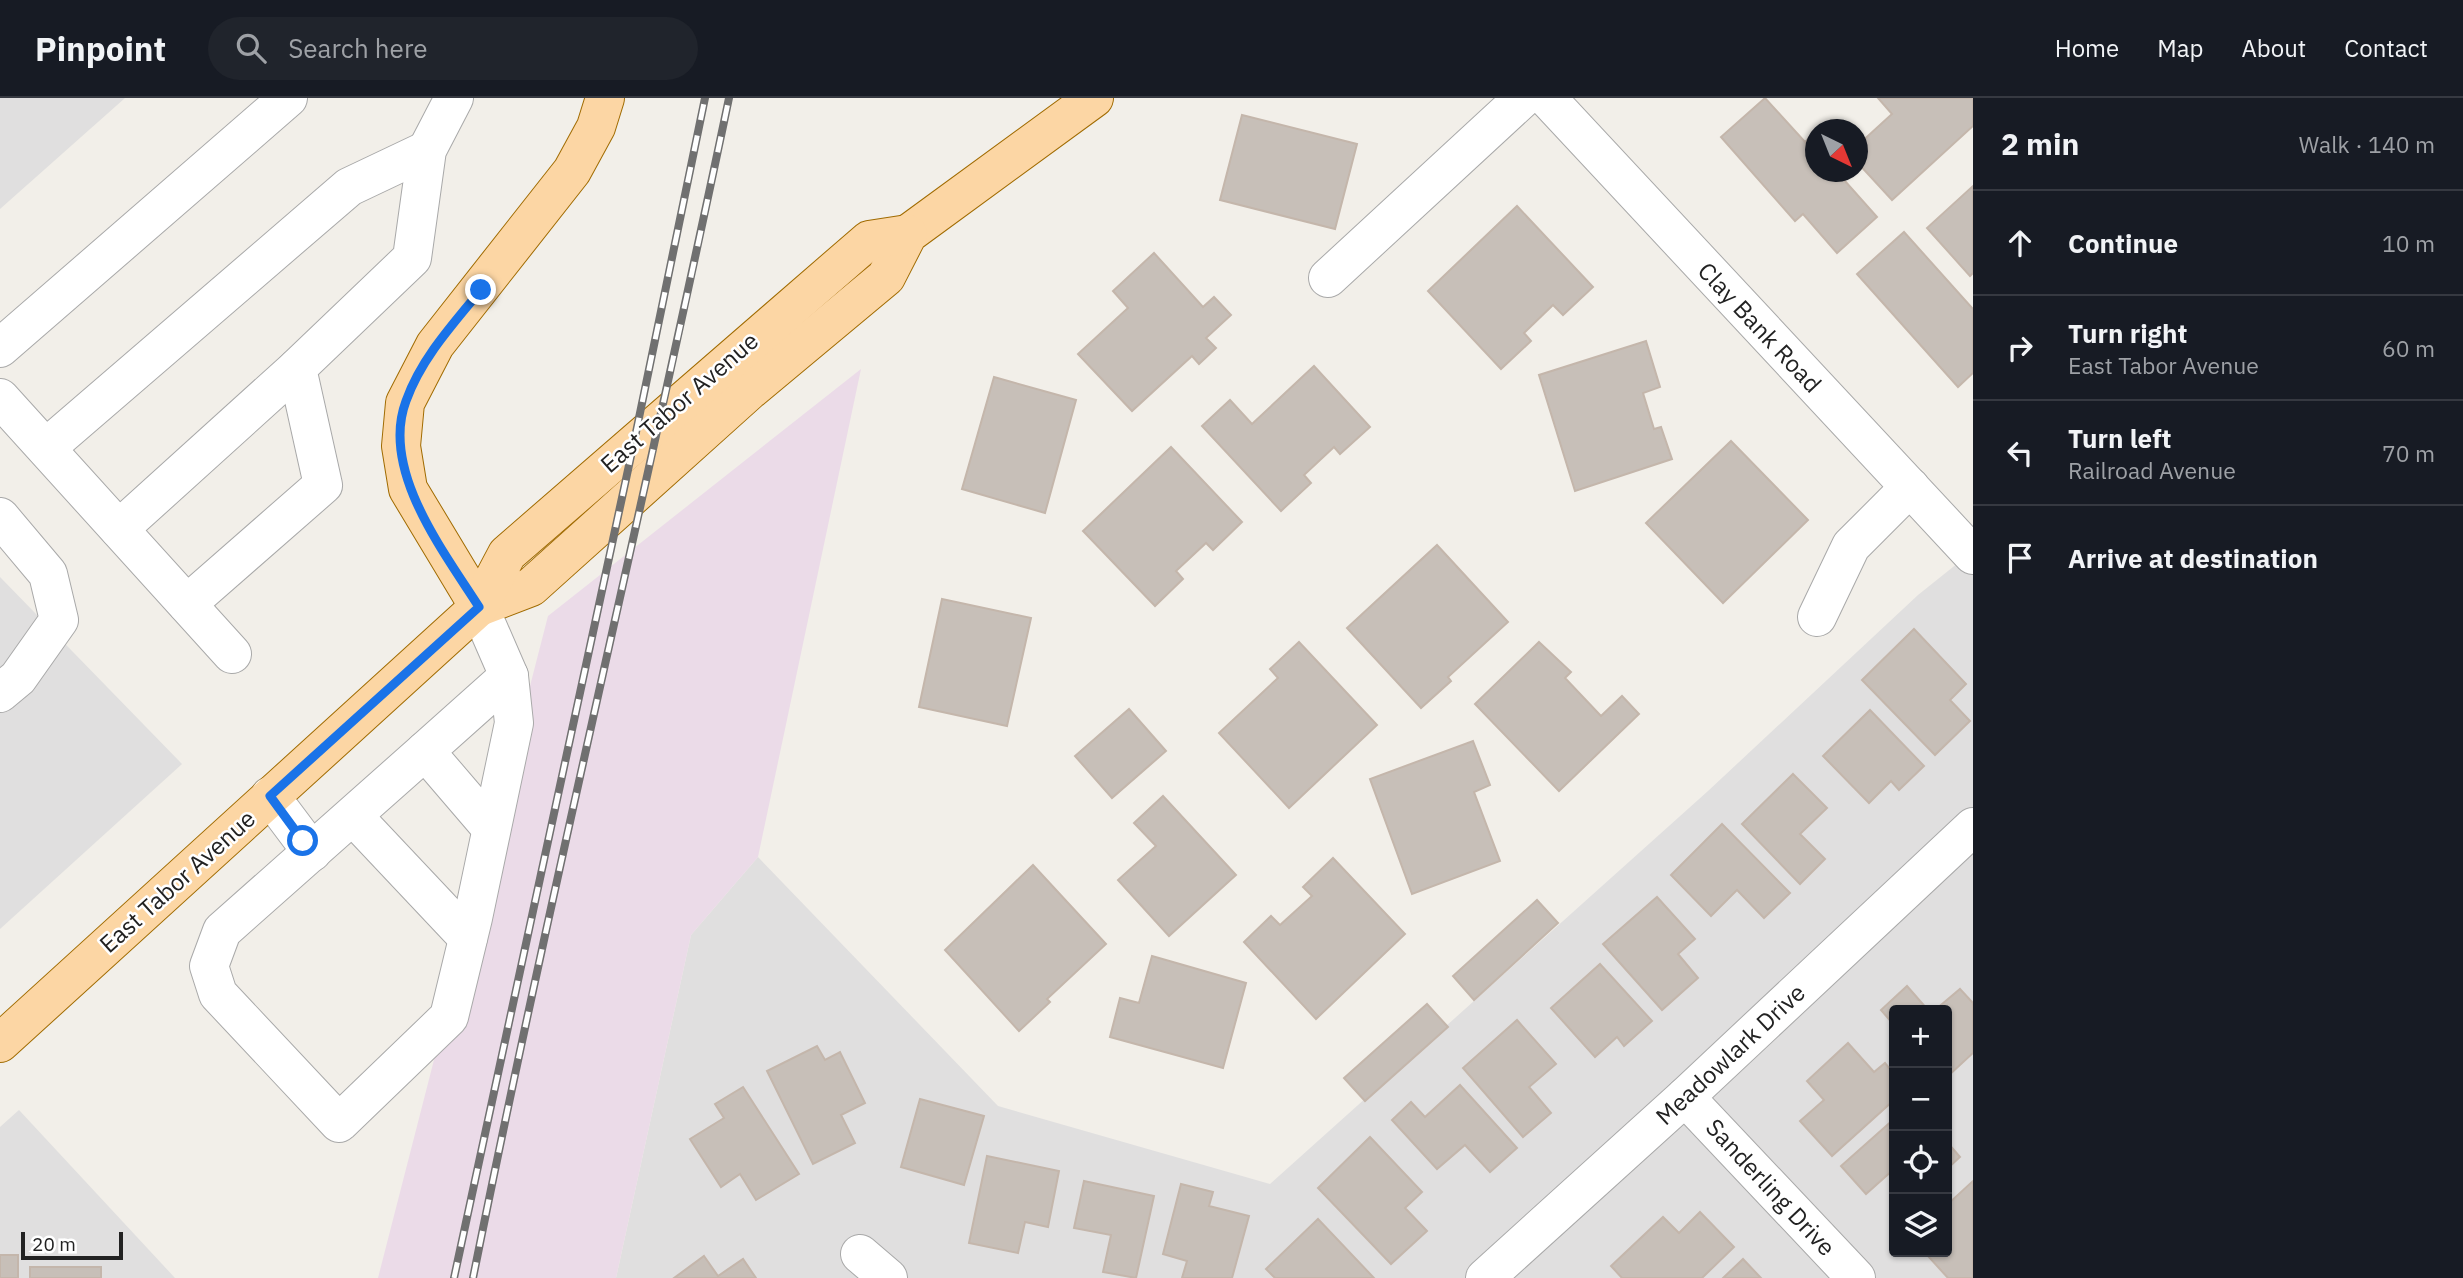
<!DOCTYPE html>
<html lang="en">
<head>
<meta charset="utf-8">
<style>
	:root { --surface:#171b24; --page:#20242c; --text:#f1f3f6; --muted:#9ea1a6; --line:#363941 }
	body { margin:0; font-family:"IBM Plex Sans",sans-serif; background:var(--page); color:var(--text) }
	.controls { position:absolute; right:21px; bottom:21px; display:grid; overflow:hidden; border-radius:7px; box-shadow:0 2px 5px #0004 }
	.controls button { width:63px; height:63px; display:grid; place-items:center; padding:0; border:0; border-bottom:2px solid var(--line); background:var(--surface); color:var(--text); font:35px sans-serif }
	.compass { position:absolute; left:1805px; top:21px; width:63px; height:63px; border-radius:50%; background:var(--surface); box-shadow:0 2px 5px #0004; rotate:137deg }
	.scale { position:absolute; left:21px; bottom:18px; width:102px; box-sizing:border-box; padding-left:7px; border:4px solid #222; border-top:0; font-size:19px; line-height:24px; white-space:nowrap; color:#222; -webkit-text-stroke:5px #fff; paint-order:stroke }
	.stop { position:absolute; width:21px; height:21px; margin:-16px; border:5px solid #1a73e8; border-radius:50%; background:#fff }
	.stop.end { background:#1a73e8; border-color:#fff; box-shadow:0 2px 7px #0008 }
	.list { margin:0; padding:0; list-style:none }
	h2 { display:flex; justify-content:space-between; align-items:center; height:91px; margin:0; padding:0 28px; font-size:30px }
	h2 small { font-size:23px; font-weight:400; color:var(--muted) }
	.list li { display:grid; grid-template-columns:46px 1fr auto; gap:21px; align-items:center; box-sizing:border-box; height:105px; padding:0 28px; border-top:2px solid var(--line) }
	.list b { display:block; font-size:26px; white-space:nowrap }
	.list p { margin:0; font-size:23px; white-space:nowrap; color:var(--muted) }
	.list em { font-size:23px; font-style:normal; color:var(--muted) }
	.icon { flex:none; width:38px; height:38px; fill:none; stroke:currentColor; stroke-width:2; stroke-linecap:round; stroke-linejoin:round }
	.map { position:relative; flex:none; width:1973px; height:1180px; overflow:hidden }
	header { display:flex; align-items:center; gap:42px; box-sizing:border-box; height:98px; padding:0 35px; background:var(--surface); border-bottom:2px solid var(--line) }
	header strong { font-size:33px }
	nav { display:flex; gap:38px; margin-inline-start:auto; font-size:24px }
	.search { width:490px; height:63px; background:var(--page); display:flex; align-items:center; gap:18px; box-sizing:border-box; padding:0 24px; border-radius:38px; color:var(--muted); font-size:26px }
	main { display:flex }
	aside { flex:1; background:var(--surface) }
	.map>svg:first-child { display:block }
	.residential { fill:#e0dfdf; fill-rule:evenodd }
	.industrial { fill:#ebdbe8 }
	.building { fill:#c7bfb8; stroke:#c4b6ab; stroke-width:2 }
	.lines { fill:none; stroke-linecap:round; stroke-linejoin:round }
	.minor-casing { stroke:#a9a9a9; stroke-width:40 }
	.major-casing { stroke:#a06b00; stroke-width:40 }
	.minor { stroke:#fff; stroke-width:38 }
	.major { stroke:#fcd6a4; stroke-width:38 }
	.rail-casing { stroke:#707070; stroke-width:8 }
	.rail { stroke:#fff; stroke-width:5; stroke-dasharray:16; stroke-linecap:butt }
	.route { stroke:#1a73e8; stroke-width:9 }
	.labels { text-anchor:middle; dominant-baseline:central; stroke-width:5; stroke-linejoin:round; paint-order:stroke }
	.street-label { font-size:24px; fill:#222; stroke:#fff }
</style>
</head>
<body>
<header>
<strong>Pinpoint</strong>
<div class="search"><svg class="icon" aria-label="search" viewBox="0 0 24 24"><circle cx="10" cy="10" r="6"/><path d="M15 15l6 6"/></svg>Search here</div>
<nav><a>Home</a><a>Map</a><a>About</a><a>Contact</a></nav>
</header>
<main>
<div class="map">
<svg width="1973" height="1180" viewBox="0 0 1973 1180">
	<rect width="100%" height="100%" fill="#f2efe9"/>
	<!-- residential -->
	<g class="residential">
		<path d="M0,0H125L0,111Z"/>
		<path d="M1973,453V1180H616L691,837L758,759L998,1008L1270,1086L1708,693L1918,497ZM1894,912H1947V1154H1894Z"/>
		<path d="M0,479L182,666L0,831Z"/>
		<path d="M19,1012L175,1180H0V1029Z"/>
	</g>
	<!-- industrial -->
	<path class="industrial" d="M861,271L758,759L691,837L616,1180H378L548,518Z"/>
	<!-- building -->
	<g class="building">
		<path d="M1765,0L1815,55V74H1837L1877,119L1837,155L1803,116L1795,123L1721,39Z"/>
		<path d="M1878,0H1973V28L1892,102L1857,64V48L1892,16Z"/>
		<path d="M1242,17L1357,46L1335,131L1220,102Z"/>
		<path d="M1815,34V55L1806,43Z"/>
		<path d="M1973,88V175L1970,178L1927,130Z"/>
		<path d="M1517,108L1593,189L1563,217L1553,207L1524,235L1531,243L1501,271L1428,193Z"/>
		<path d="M1904,134L1973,211V275L1958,289L1857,176Z"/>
		<path d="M1154,155L1203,209L1214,199L1231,217L1206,240L1216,250L1199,266L1192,258L1132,313L1078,256L1128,210L1113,193Z"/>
		<path d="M1646,243L1660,289L1643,295L1654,331L1661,329L1672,361L1575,393L1539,277Z"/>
		<path d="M1314,268L1370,329L1340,356L1334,349L1304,377L1311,385L1281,413L1202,328L1230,302L1252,326Z"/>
		<path d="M994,279L1076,302L1045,415L962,391Z"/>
		<path d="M1731,343L1808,422L1723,505L1646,425Z"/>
		<path d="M1171,349L1242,424L1213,452L1206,445L1176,473L1183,481L1155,508L1083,433Z"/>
		<path d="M1437,447L1508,524L1448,579L1451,583L1421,610L1347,530Z"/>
		<path d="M942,501L1031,520L1007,628L919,609Z"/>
		<path d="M1914,531L1966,586L1950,602L1970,623L1935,657L1862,582Z"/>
		<path d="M1299,544L1377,627L1289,710L1219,635L1278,580L1270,571Z"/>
		<path d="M1539,544L1571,574L1565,580L1601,618L1622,598L1639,616L1559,693L1475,606Z"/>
		<path d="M1129,611L1166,653L1112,700L1075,658Z"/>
		<path d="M1870,612L1924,668L1899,692L1891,683L1869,705L1823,658Z"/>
		<path d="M1473,643L1490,687L1474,694L1500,763L1412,796L1370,681Z"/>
		<path d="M1793,676L1827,710L1800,736L1825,761L1800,786L1742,726Z"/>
		<path d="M1163,698L1236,777L1169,838L1118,782L1156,748L1134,725Z"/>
		<path d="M1722,726L1790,795L1764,820L1737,792L1711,818L1671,777Z"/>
		<path d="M1333,760L1405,836L1316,921L1244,844L1271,818L1280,827L1312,798L1303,789Z"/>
		<path d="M1033,767L1106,846L1047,901L1050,904L1019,933L945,852Z"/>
		<path d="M1657,799L1695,841L1678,856L1698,880L1662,912L1603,846Z"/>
		<path d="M1537,802L1558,825L1474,902L1453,878Z"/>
		<path d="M1152,858L1246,885L1223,970L1110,939L1120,900L1139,905Z"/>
		<path d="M1600,866L1652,923L1624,948L1617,939L1595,959L1551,910Z"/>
		<path d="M1907,888L1928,912H1894V927L1881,912Z"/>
		<path d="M1960,891L1973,905V955L1947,979V912H1935Z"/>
		<path d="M1427,906L1448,929L1365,1003L1344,980Z"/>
		<path d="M1517,922L1556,966L1529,989L1551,1015L1523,1039L1463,970Z"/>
		<path d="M1848,945L1874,974L1885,965L1894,976V1002L1832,1058L1800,1023L1824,1002L1807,983Z"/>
		<path d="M817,948L825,962L840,954L865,1005L841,1017L855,1045L813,1066L767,973Z"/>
		<path d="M1460,987L1517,1050L1490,1074L1465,1047L1437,1071L1392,1022L1411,1004L1425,1019Z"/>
		<path d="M743,989L799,1076L756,1102L740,1076L721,1089L690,1041L724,1020L715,1006Z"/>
		<path d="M920,1001L984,1018L964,1087L901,1069Z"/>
		<path d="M1894,1021V1071L1866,1096L1841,1068Z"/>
		<path d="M1370,1039L1422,1094L1405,1110L1427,1133L1391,1166L1318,1090Z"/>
		<path d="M1947,1044L1960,1059L1947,1071Z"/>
		<path d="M987,1058L1059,1073L1048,1129L1025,1124L1018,1155L969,1145Z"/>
		<path d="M1084,1083L1154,1098L1136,1180L1103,1174L1111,1137L1074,1130Z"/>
		<path d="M1973,1083V1180H1948L1927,1157L1931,1154H1947V1107Z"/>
		<path d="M1181,1086L1213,1094L1209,1108L1249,1118L1232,1180H1182L1187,1163L1163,1156Z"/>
		<path d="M1700,1114L1734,1149L1702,1180H1622L1611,1168L1663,1119L1679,1135Z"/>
		<path d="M1318,1121L1374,1180H1275L1266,1171Z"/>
		<rect x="0" y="1157" width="18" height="23"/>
		<path d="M704,1158L718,1178L743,1161L756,1180H674Z"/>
		<path d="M1743,1161L1761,1180H1723Z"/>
		<rect x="30" y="1169" width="71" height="11"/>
	</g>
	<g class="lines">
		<defs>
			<g id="minor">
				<path d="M1547,0L1973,457"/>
				<path d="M1328,180L1523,0"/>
				<path d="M0,250L288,0"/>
				<path d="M0,300L232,556"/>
				<path d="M46,350L349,89L427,52"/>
				<path d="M0,419L48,476L59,522L18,580L0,595"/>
				<path d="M119,431L297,270"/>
				<path d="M187,506L323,387L297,270L412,160L427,52L454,0"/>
				<path d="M1817,519L1851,448L1910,389"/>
				<path d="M425,653L222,833L209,868L218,896L339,1025L449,919L473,820L514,625L509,578L479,509"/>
				<path d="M270,698L312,754"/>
				<path d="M353,718L468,840"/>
				<path d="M491,730L425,653L509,578"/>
				<path d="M1685,999L1856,1180"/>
				<path d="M860,1156L888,1180"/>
				<path d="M1485,1180L1685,999L1973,729"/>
			</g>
			<g id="major">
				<path d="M479,509L531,489L749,293L886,179L908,136L1094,0"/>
				<path d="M479,509L408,391L401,348L405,305L435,247L572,73L596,29L605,0"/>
				<path d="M0,945L479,509L507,456L869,142L908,136"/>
			</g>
		</defs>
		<!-- minor casing -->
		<use href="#minor" class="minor-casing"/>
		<!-- major casing -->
		<use href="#major" class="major-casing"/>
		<!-- minor -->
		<use href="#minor" class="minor"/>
		<!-- major -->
		<use href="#major" class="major"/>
		<defs>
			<g id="rail">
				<path d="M454,1180L634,344L705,0"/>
				<path d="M473,1180C552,785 647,394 729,0"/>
			</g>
		</defs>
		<!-- rail casing -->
		<use href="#rail" class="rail-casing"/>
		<!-- rail -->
		<use href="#rail" class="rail"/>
	</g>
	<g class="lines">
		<!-- route -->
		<path class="route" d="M303,743L270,698L479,509C444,454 380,372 406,303C421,261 452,227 481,192"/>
	</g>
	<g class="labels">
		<!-- street labels -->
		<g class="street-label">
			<text transform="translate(1760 229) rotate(47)">Clay Bank Road</text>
			<text transform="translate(679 304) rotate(-41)">East Tabor Avenue</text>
			<text transform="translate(177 783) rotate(-42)">East Tabor Avenue</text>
			<text transform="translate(1730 956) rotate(-43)">Meadowlark Drive</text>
			<text transform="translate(1771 1089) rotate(47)">Sanderling Drive</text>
		</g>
	</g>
</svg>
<div class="controls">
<button>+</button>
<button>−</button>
<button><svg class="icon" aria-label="locate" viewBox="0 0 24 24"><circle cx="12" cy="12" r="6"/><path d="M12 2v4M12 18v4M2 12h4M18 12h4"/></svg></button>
<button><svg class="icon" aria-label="layers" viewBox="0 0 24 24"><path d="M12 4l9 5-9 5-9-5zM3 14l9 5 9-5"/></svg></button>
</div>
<svg class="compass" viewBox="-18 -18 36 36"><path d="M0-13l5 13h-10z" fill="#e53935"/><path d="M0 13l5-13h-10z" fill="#9ea1a6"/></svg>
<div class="scale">20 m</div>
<div class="stop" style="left:303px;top:743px"></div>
<div class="stop end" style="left:481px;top:192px"></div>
</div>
<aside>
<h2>2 min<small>Walk · 140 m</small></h2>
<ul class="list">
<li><svg class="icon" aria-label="ahead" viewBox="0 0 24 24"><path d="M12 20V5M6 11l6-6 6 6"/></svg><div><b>Continue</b></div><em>10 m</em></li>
<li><svg class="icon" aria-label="right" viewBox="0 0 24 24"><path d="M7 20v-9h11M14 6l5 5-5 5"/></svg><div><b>Turn right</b><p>East Tabor Avenue</p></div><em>60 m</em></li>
<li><svg class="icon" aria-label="left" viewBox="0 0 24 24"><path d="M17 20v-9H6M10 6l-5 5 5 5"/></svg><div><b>Turn left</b><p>Railroad Avenue</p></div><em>70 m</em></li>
<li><svg class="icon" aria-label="arrive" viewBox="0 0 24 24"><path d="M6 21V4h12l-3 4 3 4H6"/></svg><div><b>Arrive at destination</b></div></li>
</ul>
</aside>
</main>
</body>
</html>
